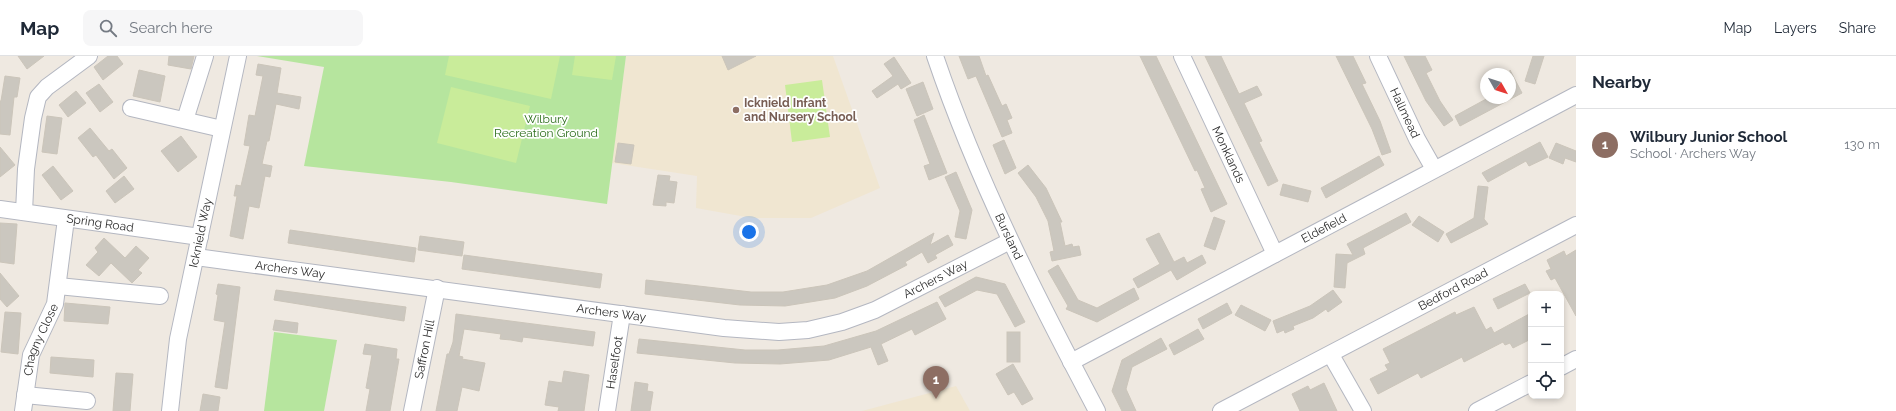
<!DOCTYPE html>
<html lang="en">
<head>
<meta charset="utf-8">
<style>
	:root { --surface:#fff; --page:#f6f6f7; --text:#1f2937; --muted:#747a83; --line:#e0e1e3; --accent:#4264fb }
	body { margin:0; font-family:Raleway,sans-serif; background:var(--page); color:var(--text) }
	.controls { position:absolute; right:12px; bottom:12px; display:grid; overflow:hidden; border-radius:8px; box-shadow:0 2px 6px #0003 }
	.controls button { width:36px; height:36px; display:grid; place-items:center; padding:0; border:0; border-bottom:1px solid var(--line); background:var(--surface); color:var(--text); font:20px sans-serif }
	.compass { position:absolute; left:1480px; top:12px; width:36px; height:36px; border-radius:50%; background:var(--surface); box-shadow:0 2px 6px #0003; rotate:129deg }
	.you { position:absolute; left:749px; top:176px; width:14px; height:14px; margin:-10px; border:3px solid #fff; border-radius:50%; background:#1a73e8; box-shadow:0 0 0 6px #1a73e833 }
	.badge { display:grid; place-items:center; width:26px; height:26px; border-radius:50%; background:var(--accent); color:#fff; font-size:13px; font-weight:700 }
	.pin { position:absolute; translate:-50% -33px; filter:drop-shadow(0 1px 2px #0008) }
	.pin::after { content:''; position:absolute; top:21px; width:14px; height:12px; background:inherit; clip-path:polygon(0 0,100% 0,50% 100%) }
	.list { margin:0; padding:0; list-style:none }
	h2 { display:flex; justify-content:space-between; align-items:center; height:52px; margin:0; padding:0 16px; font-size:17px }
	h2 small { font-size:13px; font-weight:400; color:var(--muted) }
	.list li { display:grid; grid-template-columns:26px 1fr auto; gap:12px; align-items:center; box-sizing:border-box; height:72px; padding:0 16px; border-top:1px solid var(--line) }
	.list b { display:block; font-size:15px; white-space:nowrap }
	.list p { margin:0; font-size:13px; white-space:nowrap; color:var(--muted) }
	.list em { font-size:13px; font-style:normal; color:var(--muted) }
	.icon { flex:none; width:22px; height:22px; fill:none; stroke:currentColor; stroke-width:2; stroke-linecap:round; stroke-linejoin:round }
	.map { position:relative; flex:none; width:1576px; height:355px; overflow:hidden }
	header { display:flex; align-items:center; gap:24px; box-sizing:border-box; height:56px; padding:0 20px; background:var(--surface); border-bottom:1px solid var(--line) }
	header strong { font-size:19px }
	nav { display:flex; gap:22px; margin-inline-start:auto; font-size:14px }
	.search { width:280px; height:36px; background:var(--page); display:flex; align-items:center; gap:10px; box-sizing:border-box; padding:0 14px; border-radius:8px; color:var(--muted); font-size:15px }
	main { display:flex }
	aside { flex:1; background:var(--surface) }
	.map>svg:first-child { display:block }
	.education { fill:#f0e6d1 }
	.green { fill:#b6e59e }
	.pitch { fill:#c9ec9a }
	.building { fill:#cbc7bf; stroke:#cbc5ba }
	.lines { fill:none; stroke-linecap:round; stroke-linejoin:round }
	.minor-casing { stroke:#b4b7c1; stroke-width:18 }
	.minor { stroke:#fff; stroke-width:16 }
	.education-dot { fill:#8d6e63; stroke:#fff; stroke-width:1.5 }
	.labels { text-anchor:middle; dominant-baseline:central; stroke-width:3.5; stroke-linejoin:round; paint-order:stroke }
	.education-label { font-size:12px; font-weight:bold; fill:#785e54; stroke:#fff; text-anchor:start }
	.street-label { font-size:12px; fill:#2e2e2e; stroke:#fff }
	.park-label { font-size:12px; fill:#2c6e1b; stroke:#fff }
</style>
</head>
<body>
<header>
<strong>Map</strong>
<div class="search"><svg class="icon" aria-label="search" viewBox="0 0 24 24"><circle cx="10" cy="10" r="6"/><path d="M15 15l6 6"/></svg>Search here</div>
<nav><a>Map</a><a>Layers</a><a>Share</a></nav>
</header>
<main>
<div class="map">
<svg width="1576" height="355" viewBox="0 0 1576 355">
	<rect width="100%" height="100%" fill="#efe9e1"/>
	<!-- education -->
	<g class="education">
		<path d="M626,0H833L880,132L811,162H752L696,152L697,120L612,107Z"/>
		<path d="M956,330L970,355H862Z"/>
	</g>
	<!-- green -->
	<g class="green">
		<path d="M257,0H626L607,148L451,126L304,110L324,11Z"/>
		<path d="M274,276L337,284L324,355H264Z"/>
	</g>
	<!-- pitch -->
	<g class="pitch">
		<path d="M449,0H560L551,43L445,19Z"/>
		<path d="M575,0H616L612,24L572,19Z"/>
		<path d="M822,24L830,81L792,86L785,29Z"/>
		<path d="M451,31L530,50L516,107L437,87Z"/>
	</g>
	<!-- building -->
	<g class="building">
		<path d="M18,0H44L27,13Z"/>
		<path d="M108,0H117L123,8L103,24L94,11Z"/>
		<path d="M169,0H194L191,13L168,9Z"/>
		<path d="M722,0H756L728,14Z"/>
		<path d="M959,0H979L986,20L988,19L1002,50L1006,48L1012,62L1007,64L1012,77L1002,81L976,20L968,23Z"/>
		<path d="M1140,0H1156L1227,148L1211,156L1201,133L1205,132L1197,114L1195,115Z"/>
		<path d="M1205,0H1221L1239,38L1257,30L1262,39L1244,47L1262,85L1259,86L1278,125L1268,130Z"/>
		<path d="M1336,0H1353L1366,27L1362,28L1380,65L1391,96L1382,99L1372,73Z"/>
		<path d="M1404,0H1425L1432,14L1426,17L1440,45L1453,64L1444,70L1426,45Z"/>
		<path d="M1533,0H1544L1535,28L1525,25Z"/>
		<path d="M894,1L911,27L901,33L898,28L877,42L872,35L893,20L884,8Z"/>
		<path d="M258,8L281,12L277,37L301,41L299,53L276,48L269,85H267L262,108L272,110L270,121L265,120L259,152L249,150L243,183L230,180L237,140H234L236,129L241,130L250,90L244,89L249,59L255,60L263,20L256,19Z"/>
		<path d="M139,14L165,20L160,46L133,40Z"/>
		<path d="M1510,14L1522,37L1460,70L1455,60L1488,42H1510Z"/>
		<path d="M5,20L20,22L17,41H14L10,79L0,78V45H1Z"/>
		<path d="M923,26L933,53L917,60L906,33Z"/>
		<path d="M99,28L113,46L100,56L86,37Z"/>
		<path d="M76,35L86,47L68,61L59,49Z"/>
		<path d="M924,59L947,117L929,124L924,110L930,108L914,64Z"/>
		<path d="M47,60L62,62L57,98L42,96Z"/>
		<path d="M90,72L109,95L112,93L127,112L114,123L96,99L93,101L78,82Z"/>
		<path d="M181,80L197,101L178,116L161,95Z"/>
		<path d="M1004,84L1016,112L1005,118L993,89Z"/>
		<path d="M1540,86L1548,101L1529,110L1526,105L1488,126L1482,117Z"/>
		<path d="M618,87L634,89L631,108L615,106Z"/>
		<path d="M1556,87L1576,95V106L1565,102L1563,108L1549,102Z"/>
		<path d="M0,91L15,109L0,121Z"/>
		<path d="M1379,100L1384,109L1326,142L1321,132Z"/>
		<path d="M1028,109L1046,132L1062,166H1060L1065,190L1072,188L1073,191L1079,190L1081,199L1052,205L1050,196L1054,195L1048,165L1036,141L1018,117Z"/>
		<path d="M53,110L73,135L61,144L42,119Z"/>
		<path d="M956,116L972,154L966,183L955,181L960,155L945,121Z"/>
		<path d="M658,119L670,120L669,125L677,126L674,147L666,146V150L653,149Z"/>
		<path d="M124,120L134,133L115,147L106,135Z"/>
		<path d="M1283,128L1311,135L1308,146L1280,139Z"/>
		<path d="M1478,130L1488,131L1484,163L1488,168L1451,187L1446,178L1474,162Z"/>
		<path d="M1406,157L1411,166L1363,192L1365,198L1347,207L1345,232L1334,231L1336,198L1353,199L1347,188Z"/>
		<path d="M1419,160L1444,176L1438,186L1412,169Z"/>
		<path d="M1214,161L1225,165L1215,194L1204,190Z"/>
		<path d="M0,167L17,168L14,208L0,206Z"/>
		<path d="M290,174L416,192L414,206L288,187Z"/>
		<path d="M934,177L930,189L948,179L953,189L935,199L937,202L928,207L922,196L905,206L907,209L867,230L835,242L785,250L740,249L645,238L646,224L751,236H783L827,229L867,215Z"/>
		<path d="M1159,177L1174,206L1184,201L1187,207L1202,199L1206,207L1177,224L1171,214L1138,232L1133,223L1160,208L1146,183Z"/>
		<path d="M420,180L464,186L462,200L418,194Z"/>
		<path d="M104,182L125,202L136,190L149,202L138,214L142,217L132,227L111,207L99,220L86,209L98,196L95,192Z"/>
		<path d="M1576,194V260L1555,222L1551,224L1546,215L1551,213L1547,204L1564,195L1566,200Z"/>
		<path d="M464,199L602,218L600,232L462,213Z"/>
		<path d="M1058,209L1078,244L1097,252L1134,232L1139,243L1097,266L1066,253L1068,250L1048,215Z"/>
		<path d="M0,217L19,240L7,251L0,243Z"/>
		<path d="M976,221L1005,228L1025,266L1015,271L997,238L977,234L945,251L939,241Z"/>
		<path d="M218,228L240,231L227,333L215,331L225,266L214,264L218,239L216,238Z"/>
		<path d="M1525,228L1530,237L1498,253L1493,243Z"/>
		<path d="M276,234L406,251L404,265L274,244Z"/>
		<path d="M1333,234L1342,246L1328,256L1326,253L1313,262L1293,270L1294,273L1285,277L1284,274L1277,277L1273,265L1310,250Z"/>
		<path d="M937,246L946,263L915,279L912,273L881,288L888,305L878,309L871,291L829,304L780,308L735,307L637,297L639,283L745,294H778L824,290L876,275Z"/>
		<path d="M65,247L110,251L108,268L64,265Z"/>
		<path d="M1227,247L1232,257L1203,273L1198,263Z"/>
		<path d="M1241,249L1271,264L1265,275L1235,259Z"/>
		<path d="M1474,251L1486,274L1491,271L1494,277L1531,257V283L1513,292L1510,287L1505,289L1503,286L1464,306L1462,301L1421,322L1418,317L1378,338L1370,323L1388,314L1385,309L1390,307L1383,293L1455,256L1456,259Z"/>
		<path d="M5,256L21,257L18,298L1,296Z"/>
		<path d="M456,258L595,276L593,290L523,281L522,286L511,284L500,283L501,278L464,273L459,300L463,301L462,303L485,307L479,335L462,331L457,355H436L447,298H449L453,286Z"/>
		<path d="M275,264L298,267L297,277L273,274Z"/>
		<path d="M1198,273L1204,283L1174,299L1169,289Z"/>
		<rect x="1007" y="276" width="13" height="30"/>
		<path d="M1161,282L1167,293L1132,311L1126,333L1136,355H1122L1112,335L1122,304Z"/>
		<path d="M365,288L397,293L396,303H399L390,355H366L370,333L366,332L372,299L363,298Z"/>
		<path d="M51,301L94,304L93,321L50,317Z"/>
		<path d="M1013,308L1033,343L1022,349L1014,336L1008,339L996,318Z"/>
		<path d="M564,315L589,319L584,355H558L559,351L545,349L549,325L562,327Z"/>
		<path d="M116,317L133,318L130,355H113Z"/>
		<path d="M635,326L648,328L647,335L653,336L650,355H631Z"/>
		<path d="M1324,327L1337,355H1300L1292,338L1308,330L1310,334Z"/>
		<path d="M203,338L220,341L218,355H200Z"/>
	</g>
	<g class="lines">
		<defs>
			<g id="minor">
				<path id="s1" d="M935,0C977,124 1036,240 1097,355"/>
				<path id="s2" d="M1182,0L1275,198"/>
				<path id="s3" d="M1378,0L1417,83L1434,113"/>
				<path d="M131,52L222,73"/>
				<path d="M185,64L205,0"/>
				<path id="s4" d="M0,153L200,181"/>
				<path d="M24,156L26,113L33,62L38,41L47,31L89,0"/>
				<path id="s5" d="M196,201L724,272L779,276L808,274L842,266L875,254L1010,185"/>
				<path d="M58,230L160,240"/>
				<path d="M1331,299L1363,355"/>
				<path id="s6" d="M1071,306L1576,39"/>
				<path d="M1561,311L1576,303"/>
				<path d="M25,339L87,345"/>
				<path id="s7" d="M23,355L31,299L55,248L66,163"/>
				<path id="s8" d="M170,355L178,283L238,0"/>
				<path id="s9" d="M412,355L437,232"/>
				<path id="s10" d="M607,355L622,258"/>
				<path id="s11" d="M1221,355L1576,169"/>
				<path d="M1477,355L1531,327"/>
			</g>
		</defs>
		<!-- minor casing -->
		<use href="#minor" class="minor-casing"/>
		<!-- minor -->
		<use href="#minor" class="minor"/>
	</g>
	<!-- markers -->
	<circle class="education-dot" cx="736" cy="54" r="4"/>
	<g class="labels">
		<!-- education labels -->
		<g class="education-label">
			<text x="744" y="47">Icknield Infant<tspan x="744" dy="14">and Nursery School</tspan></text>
		</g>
		<!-- street labels -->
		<g class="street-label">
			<text stroke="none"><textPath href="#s3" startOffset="63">Hallmead</textPath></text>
			<text stroke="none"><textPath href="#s2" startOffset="109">Monklands</textPath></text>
			<text stroke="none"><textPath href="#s4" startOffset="101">Spring Road</textPath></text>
			<text stroke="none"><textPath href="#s6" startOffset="286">Eldefield</textPath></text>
			<text stroke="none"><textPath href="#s8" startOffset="181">Icknield Way</textPath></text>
			<text stroke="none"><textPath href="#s1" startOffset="195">Bursland</textPath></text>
			<text stroke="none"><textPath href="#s5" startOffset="95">Archers Way</textPath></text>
			<text stroke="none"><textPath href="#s5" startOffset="755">Archers Way</textPath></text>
			<text stroke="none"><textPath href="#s11" startOffset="262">Bedford Road</textPath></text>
			<text stroke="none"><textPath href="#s5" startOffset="419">Archers Way</textPath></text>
			<text stroke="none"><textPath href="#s7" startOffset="74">Chagny Close</textPath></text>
			<text stroke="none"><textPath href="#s9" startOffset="63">Saffron Hill</textPath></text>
			<text stroke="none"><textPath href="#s10" startOffset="49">Haselfoot</textPath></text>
		</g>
		<!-- park labels -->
		<g class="park-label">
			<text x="546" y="63">Wilbury<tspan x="546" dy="14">Recreation Ground</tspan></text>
		</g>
	</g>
</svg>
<div class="controls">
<button>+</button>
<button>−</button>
<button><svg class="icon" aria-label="locate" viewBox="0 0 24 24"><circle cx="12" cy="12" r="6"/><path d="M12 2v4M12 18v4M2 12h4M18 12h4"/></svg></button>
</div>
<svg class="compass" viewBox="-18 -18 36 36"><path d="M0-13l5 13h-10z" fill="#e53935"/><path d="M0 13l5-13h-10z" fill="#747a83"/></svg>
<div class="you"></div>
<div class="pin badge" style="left:936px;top:343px;background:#8d6e63">1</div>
</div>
<aside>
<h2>Nearby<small></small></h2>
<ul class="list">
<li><span class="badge" style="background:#8d6e63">1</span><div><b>Wilbury Junior School</b><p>School · Archers Way</p></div><em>130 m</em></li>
</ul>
</aside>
</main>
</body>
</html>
